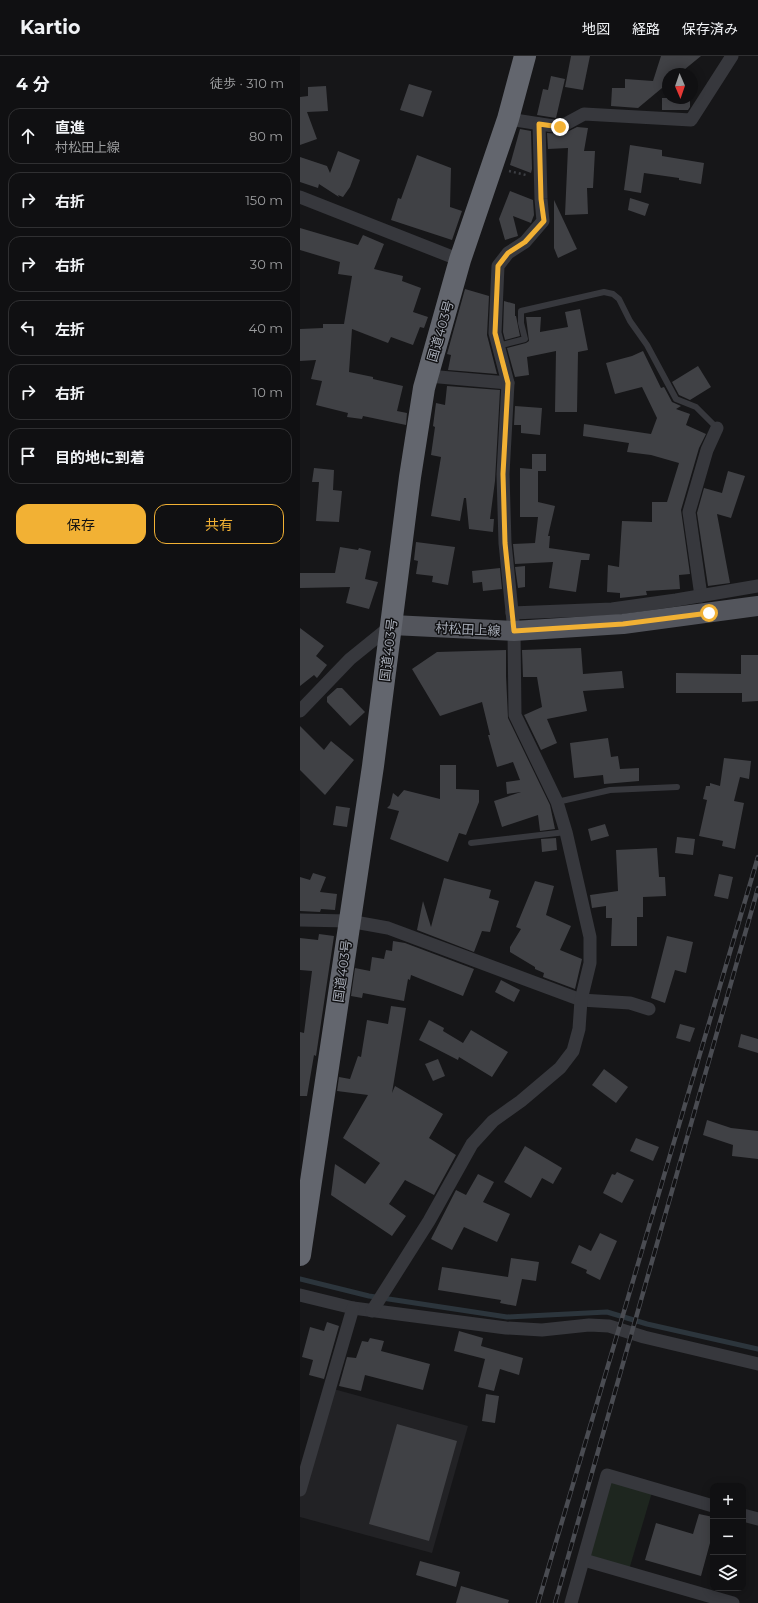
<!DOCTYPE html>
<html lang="ja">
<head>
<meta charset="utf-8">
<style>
	:root { --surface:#101012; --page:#1e1e20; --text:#f1f3f6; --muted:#9c9d9f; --line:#303032; --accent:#f2b134 }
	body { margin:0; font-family:Montserrat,"Noto Sans JP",sans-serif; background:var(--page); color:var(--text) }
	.controls { position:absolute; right:12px; bottom:12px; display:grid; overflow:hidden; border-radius:8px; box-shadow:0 2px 10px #0003 }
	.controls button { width:36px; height:36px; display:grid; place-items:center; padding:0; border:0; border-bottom:1px solid var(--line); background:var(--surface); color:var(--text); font:20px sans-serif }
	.compass { position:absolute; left:362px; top:12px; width:36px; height:36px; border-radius:50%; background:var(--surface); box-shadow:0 2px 10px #0003; rotate:178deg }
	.stop { position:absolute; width:12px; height:12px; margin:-9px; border:3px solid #f2b134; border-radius:50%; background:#fff }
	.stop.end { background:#f2b134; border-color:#fff; box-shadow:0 1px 4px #0008 }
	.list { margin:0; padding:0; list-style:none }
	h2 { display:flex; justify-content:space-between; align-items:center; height:52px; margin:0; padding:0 16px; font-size:17px }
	h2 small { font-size:13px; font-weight:400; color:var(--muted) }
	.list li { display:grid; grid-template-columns:26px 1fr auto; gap:12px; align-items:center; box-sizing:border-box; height:56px; margin:0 8px 8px; padding:0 8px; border:1px solid var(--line); border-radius:12px }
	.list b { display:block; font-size:15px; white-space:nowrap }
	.list p { margin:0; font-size:13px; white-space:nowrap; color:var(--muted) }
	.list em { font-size:13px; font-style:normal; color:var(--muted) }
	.actions { display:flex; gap:8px; padding:12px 16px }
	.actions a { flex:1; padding:9px 0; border:1px solid var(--accent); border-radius:12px; text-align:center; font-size:14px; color:var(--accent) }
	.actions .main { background:var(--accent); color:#111 }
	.icon { flex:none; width:22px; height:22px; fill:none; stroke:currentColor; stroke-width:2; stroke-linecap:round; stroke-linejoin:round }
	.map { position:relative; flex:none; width:458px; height:1547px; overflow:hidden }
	header { display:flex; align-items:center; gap:24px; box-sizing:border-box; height:56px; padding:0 20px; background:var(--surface); border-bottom:1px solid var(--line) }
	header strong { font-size:19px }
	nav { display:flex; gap:22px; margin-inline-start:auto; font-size:14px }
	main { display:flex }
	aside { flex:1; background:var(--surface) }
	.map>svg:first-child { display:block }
	.built { fill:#222225 }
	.green { fill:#1e261f }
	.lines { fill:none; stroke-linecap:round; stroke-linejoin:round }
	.stream { stroke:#2c353c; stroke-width:5 }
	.building { fill:#404145 }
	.path { stroke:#3d3f44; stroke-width:2.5; stroke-dasharray:2 3; stroke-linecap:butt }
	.lane { stroke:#37383d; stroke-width:6 }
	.street { stroke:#37383d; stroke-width:13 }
	.primary { stroke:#53555c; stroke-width:20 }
	.highway { stroke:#63666e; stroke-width:22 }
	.rail-casing { stroke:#4a4c52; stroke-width:4.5 }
	.rail { stroke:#111113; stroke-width:3; stroke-dasharray:9; stroke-linecap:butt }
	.route { stroke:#f2b134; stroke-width:5 }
	.labels { text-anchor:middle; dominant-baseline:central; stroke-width:3; stroke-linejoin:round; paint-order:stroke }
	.street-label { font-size:13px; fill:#a8adb8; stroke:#111113 }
</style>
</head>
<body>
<header>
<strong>Kartio</strong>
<nav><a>地図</a><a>経路</a><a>保存済み</a></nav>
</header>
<main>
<aside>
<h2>4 分<small>徒歩 · 310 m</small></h2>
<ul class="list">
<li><svg class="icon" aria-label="ahead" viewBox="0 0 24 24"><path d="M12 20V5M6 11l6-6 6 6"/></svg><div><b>直進</b><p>村松田上線</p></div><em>80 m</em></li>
<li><svg class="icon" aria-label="right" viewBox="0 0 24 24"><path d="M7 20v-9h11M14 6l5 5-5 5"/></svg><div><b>右折</b></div><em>150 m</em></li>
<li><svg class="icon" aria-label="right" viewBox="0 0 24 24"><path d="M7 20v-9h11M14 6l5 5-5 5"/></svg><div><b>右折</b></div><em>30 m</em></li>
<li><svg class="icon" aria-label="left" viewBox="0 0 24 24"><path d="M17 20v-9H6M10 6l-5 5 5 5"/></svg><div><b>左折</b></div><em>40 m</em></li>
<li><svg class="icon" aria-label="right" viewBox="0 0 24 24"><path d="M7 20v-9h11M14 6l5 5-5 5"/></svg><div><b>右折</b></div><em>10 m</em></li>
<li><svg class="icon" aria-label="arrive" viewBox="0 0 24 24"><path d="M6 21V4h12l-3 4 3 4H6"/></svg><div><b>目的地に到着</b></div></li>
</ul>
<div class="actions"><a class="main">保存</a><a>共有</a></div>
</aside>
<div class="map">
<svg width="458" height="1547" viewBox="0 0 458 1547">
	<rect width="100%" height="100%" fill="#161618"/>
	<!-- built -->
	<path class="built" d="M30,1332L168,1370L132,1497L0,1461V1434Z"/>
	<!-- green -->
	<path class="green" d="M307,1419L353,1433L328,1517L284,1504Z"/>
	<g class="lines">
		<!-- stream -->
		<path class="stream" d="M0,1223L69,1240L207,1261L307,1256L347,1268L458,1293"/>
	</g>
	<!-- building -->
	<g class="building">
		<path d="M271,0H290L283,34L265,31Z"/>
		<path d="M361,0H401L379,18H368V27L338,52L311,50L312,32H325V23L353,25Z"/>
		<path d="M251,20L265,23L256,62L237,59L243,33L248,34Z"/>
		<path d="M109,28L132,35L123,61L100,54Z"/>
		<path d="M26,30L28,55L7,56L17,83L0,89V41L8,40V31Z"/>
		<path d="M362,42H390V51L388,54H362Z"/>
		<path d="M277,71L288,72L284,95H295L293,132H287L288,158L265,159L268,92L248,93L247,77L263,78Z"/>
		<path d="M220,73L231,75L232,113L231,117L210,109Z"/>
		<path d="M330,89L362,94V100L404,107L401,128L379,124V122L344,117L341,137L324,134Z"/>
		<path d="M38,95L60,104L50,131L43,141L38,139L39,141L19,128L18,132L0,126V101L27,110L30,117Z"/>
		<path d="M117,99L151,112L150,151L162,155L152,184L91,164L98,142L101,143Z"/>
		<path d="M210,135L233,144L234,159L231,167L213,160L218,180L205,184L199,163Z"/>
		<path d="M330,142L349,148L345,160L328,154Z"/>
		<path d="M254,144L277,193L258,202L254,192Z"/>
		<path d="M0,172L58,189L63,179L84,188L74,213L103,220L102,225L121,232L113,256L128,261L124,272L120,271L113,289L91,281L88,287L52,273L49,316L73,321V323L103,330L97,355L107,357L106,369L63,360L62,363L47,361L48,357L16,349L22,325L11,323L16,304L0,305V273L23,272V268H44L52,220L38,218L40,206L0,194Z"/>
		<path d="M165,233L189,240L187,279L197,318L148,314L151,299L147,298Z"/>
		<path d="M204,245L215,248V260H216L220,280L205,284L203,276Z"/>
		<path d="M280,253L288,294L278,296L277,356H255L256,295L227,301L229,319L215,321L207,292L226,287L229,285L226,261H241L240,276L268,271L265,256Z"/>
		<path d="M343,295L361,332L364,331L372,346L381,350L376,353L390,358L386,369L406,378L399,392L381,454L390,518L379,519L380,533L346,535L347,539L320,542V537L307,536L308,509L319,511L322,465L352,466V446H367L379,407L351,399L327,396L329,387L283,380L284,368L351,378L357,362L342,331L315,338L306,307L332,300Z"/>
		<path d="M398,310L411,331L390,344L379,339L372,326Z"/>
		<path d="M147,330L200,334L195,425L190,463H194L193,476L169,473L166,442H164L160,465L131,460L141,401L131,399L135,371L133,370L136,347L145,349Z"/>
		<path d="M215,350L242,352L240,379L221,377V369H214Z"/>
		<path d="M232,398H246V415H238V446L255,450L248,480H250L249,492L290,498L289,504H281L276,536L249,532L253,506L215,508L213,488L235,487L238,461H220V412L232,413Z"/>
		<path d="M14,412L34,414L33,434L42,435L39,466L16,465L19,426H12Z"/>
		<path d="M428,415L445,420L431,462L417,458L430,527L408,530L397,457L404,432L422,437Z"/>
		<path d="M116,486L155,491L148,529L132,526L133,520L116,518L118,505L114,504Z"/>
		<path d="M40,491L58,494L59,492L71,495L65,523L78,526L69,553L46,547L50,531L0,532V517H35Z"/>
		<path d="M225,510V531L218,532L215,511Z"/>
		<path d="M200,512L202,533L183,535L182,526L173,527L172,515Z"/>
		<path d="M0,572L24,590L16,600L27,609L17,622L14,619L0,630Z"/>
		<path d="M281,592L283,618L322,615L324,632L283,635L287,655L247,663L257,687L241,694L224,659L242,651L237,621H223L222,594Z"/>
		<path d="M206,594V620L208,662L250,749L255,773L240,775L238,759L202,771L194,745L221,736L207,738L206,726L220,724L213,706L197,711L188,679H190L182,646L140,660L112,613L137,596Z"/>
		<path d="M441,599H458V645L442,646V637H376V617L441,618Z"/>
		<path d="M37,632H42L65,656L50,670L27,646V641Z"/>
		<path d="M0,670L24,694L31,685L54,704L25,739L0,714Z"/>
		<path d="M308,682L311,701L318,700L320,713L339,712V725L304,728L303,719L274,722L270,687Z"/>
		<path d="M424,702L451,705L449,723L440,721L434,745L444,747L435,793L422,790L423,785L399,780L407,744L403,743L406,730H410V727L420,730Z"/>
		<path d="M140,709H156V733L179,734V746L166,779L159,777L148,806L90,783L99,755L87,752L90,749L93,737L98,741L104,734L140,743Z"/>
		<path d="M36,750L50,752L47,771L33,769Z"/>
		<path d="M305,768L309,780L291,785L288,773Z"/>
		<path d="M377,781L395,783L393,799L375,797Z"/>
		<path d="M256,782L257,794L242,796L241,783Z"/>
		<path d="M357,792L359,821H365L366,840L343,841V861H337V890H311L312,862H306V850L292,852L290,839L318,835L316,794Z"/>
		<path d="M13,817L26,821L20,836L37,838L35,854L21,853L20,856L0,855V821L10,824Z"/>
		<path d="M419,818L433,821L428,843L414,840Z"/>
		<path d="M144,822L191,834L189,842L199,845L190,876L182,875L174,896L117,874L123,845L131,871Z"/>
		<path d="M235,825L254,830L246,859L271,870L260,894L282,903L275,933L243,921L244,917L235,913V911L210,896V891L221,873L216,871Z"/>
		<path d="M19,878L34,880L16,1000L14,999L7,1040H0V976L4,977L12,915L0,914V882L18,884Z"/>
		<path d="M367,880L393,886L386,917L375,914L365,947L351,942Z"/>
		<path d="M93,885L105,887L174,913L163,940L111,919L110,924L108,923L104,945L63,937L62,942L51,940L55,912L70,915L72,901L84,903L86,894L92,895Z"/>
		<path d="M201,924L220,934L214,946L195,936Z"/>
		<path d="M91,950L106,952L92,1037L95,1030L143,1058L129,1082L156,1099L134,1139L105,1124L89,1148L106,1160L92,1180L31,1139L35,1108L65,1128L80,1107L43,1082L68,1039L37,1035L39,1021L50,1023L58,1000L61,1001L67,964L88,968Z"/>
		<path d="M129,964L144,972L143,975L163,987L171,974L208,996L192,1021L159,1001L158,1004L119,984Z"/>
		<path d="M380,968L395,972L390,986L376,982Z"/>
		<path d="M441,978L458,983V997L438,991Z"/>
		<path d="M138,1003L145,1020L133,1025L125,1008Z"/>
		<path d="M304,1013L328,1031L316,1047L292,1029Z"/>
		<path d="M407,1064L431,1072L458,1075V1103L432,1100L433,1089L403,1079Z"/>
		<path d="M336,1082L359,1091L353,1105L330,1095Z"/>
		<path d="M225,1090L262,1112L253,1128L242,1122L231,1142L204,1126Z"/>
		<path d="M317,1116L334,1124L322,1147L303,1137L312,1118L315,1119Z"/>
		<path d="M178,1118L194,1126L183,1146L210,1158L197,1186L164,1171L152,1194L131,1183L156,1134L166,1139Z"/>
		<path d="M300,1177L317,1185L300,1224L286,1217L287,1214L271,1207L279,1189L291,1195Z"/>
		<path d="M211,1202L239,1206L236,1225L222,1223L216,1250L200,1247L201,1244L138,1234L142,1211L208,1221Z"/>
		<path d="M27,1266L39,1270L24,1323L9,1319L13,1304L2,1301L10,1271L24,1275Z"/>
		<path d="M159,1275L183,1282L181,1290L223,1302L219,1319L200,1313L194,1335L178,1331L185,1303L154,1295Z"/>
		<path d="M70,1282L84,1285L81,1295L130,1308L123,1334L65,1319L61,1335L39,1330L47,1301L56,1302L62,1285L68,1286Z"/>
		<path d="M186,1338L199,1340L195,1367L182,1365Z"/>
		<path d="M97,1368L157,1385L129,1485L69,1468Z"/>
		<path d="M399,1458L413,1461V1476L401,1520L345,1504L356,1467L393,1478Z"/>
		<path d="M120,1505L160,1516L156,1531L116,1519Z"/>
		<path d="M161,1530L209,1544L208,1547H156Z"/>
	</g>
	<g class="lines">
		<!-- path -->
		<path class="path" d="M209,115L226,119"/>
		<!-- lane -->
		<g class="lane">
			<path d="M198,290L225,283L221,267V255L304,236L313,238L319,243L330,265L347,289L376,343L396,351L417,372"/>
			<path d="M257,746L310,734L377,731"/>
			<path d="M171,787L266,776"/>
		</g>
		<!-- street -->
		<g class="street">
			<path d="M208,63L260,71L284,58L391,64L432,0"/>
			<path d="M0,141L160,204"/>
			<path d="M128,320L208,327"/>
			<path d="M401,540L389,456L407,394L417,372"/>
			<path d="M212,557L312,553L376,544L458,530"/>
			<path d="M0,655L50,603L92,569"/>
			<path d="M0,864L49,865L88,872L281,944L330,947L349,953"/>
			<path d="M0,1239L53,1252L206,1272L242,1274L289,1269L309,1270L344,1281L458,1308"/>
			<path d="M72,1255L129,1165L172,1088L193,1065L221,1045L260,1012L273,995L279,973L281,944L290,907V881L266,776L257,746L215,659L214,575L205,487L203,418L208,327L195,277L198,210L208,197L225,186L243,165L241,143L239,68"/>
			<path d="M0,1434L53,1252"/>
			<path d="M443,1459L458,1463"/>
			<path d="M284,1504L433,1547"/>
			<path d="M271,1547L307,1419L413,1450"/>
		</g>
		<!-- primary -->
		<path class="primary" d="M92,569L214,575L323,568L458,550"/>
		<!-- highway -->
		<path class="highway" d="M0,1199L73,710L110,421L124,332L160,204L208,63L225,0"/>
		<defs>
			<g id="rail">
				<path d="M238,1547L458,801"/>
				<path d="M255,1547L458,832"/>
			</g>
		</defs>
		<!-- rail casing -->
		<use href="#rail" class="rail-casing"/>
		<!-- rail -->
		<use href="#rail" class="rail"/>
	</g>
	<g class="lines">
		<!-- route -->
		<path class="route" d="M260,71L239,68L241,143L244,165L225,186L208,197L198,210L195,277L208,327L203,418L205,487L214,575L323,568L409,557"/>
	</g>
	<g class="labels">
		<!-- street labels -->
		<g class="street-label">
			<text transform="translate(140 275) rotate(-74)">国道403号</text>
			<text transform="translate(168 573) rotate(3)">村松田上線</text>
			<text transform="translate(88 594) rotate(-83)">国道403号</text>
			<text transform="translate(42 915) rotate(-82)">国道403号</text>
		</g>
	</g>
</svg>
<div class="controls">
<button>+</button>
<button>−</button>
<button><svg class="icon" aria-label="layers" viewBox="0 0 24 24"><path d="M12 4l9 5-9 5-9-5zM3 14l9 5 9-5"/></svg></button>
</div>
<svg class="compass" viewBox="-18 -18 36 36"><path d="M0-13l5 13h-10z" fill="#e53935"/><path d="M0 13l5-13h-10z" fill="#9c9d9f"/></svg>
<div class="stop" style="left:409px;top:557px"></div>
<div class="stop end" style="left:260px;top:71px"></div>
</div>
</main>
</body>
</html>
